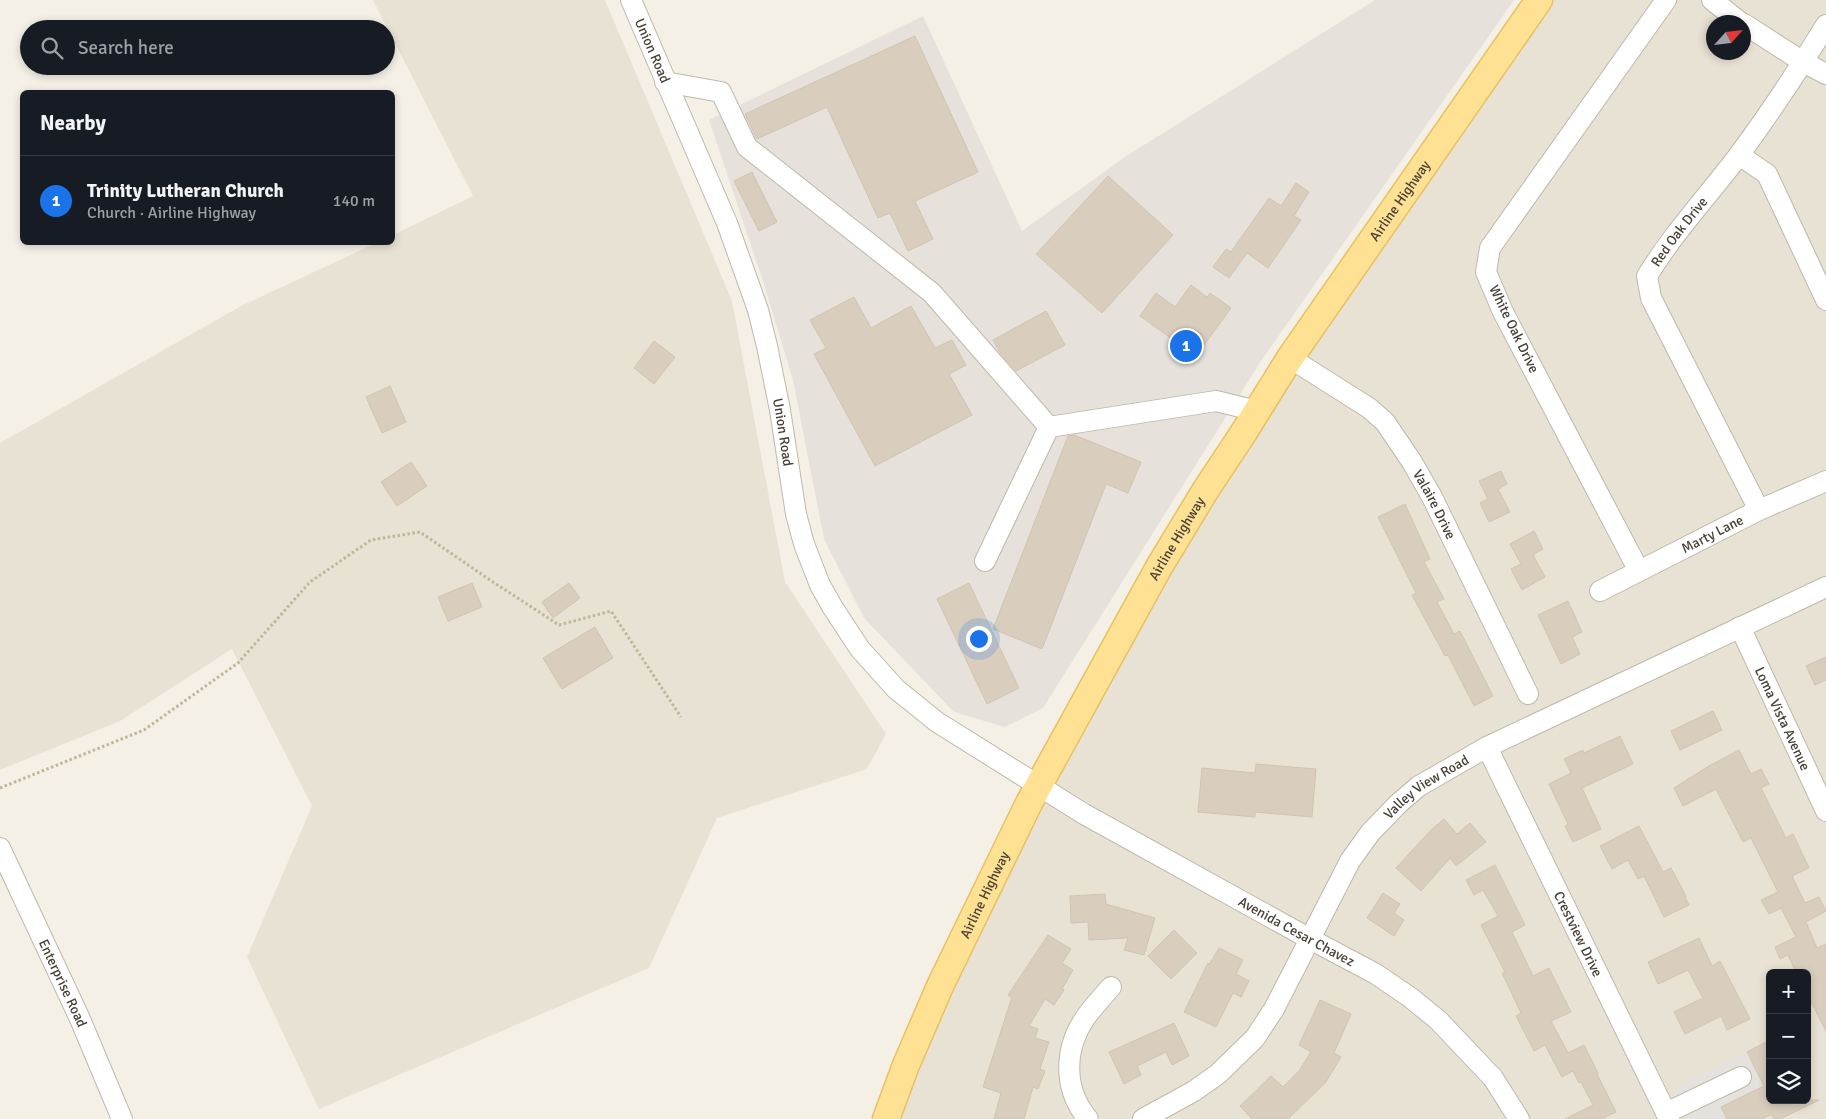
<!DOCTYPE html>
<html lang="en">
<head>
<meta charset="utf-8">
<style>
	:root { --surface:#171b24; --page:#20242c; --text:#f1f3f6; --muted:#9ea1a6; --line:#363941; --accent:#1a73e8 }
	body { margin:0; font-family:Signika,sans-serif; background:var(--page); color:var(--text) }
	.controls { position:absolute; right:15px; bottom:15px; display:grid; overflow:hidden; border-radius:8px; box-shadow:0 2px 8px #0003 }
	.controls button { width:45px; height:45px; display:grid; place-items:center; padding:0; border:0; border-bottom:1px solid var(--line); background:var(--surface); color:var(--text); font:25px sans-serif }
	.compass { position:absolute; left:1706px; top:15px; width:45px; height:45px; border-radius:50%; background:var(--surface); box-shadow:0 2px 8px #0003; rotate:63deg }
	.you { position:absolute; left:978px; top:638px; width:18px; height:18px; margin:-12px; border:4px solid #fff; border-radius:50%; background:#1a73e8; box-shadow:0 0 0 8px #1a73e833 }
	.badge { display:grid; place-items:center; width:32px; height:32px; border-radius:50%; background:var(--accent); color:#fff; font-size:16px; font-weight:700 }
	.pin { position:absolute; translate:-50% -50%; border:2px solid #fff; box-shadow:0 1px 5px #0006 }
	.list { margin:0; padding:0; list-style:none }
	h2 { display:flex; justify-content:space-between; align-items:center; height:65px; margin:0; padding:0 20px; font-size:21px }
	h2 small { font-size:16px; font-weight:400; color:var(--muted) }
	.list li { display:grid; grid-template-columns:32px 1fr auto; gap:15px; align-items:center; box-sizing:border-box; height:90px; padding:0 20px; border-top:1px solid var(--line) }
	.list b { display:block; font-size:19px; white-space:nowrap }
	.list p { margin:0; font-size:16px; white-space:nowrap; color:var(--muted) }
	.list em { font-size:16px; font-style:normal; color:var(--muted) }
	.icon { flex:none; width:28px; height:28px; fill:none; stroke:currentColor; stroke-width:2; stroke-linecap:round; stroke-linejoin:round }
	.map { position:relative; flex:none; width:1826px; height:1119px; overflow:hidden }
	.search { position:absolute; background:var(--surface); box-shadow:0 2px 8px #0003; left:20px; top:20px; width:375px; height:55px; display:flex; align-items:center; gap:12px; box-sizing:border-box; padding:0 18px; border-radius:28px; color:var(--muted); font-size:19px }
	.panel { position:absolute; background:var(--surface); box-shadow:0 2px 8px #0003; left:20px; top:90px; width:375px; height:155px; border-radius:8px }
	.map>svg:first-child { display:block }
	.residential { fill:#e8e2d4; fill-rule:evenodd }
	.industrial { fill:#e6e1db }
	.parking { fill:#e5e2de }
	.building { fill:#d9cebe; stroke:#d1c4ae }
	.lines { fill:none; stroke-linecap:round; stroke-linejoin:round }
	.minor-casing { stroke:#c0b8a8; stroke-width:22 }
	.major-casing { stroke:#e9c05f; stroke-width:29 }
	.path { stroke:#c2b499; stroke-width:3; stroke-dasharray:2.5 2.5; stroke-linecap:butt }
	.minor { stroke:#fff; stroke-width:20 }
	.major { stroke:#ffe194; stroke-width:26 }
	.labels { text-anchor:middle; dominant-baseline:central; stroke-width:4; stroke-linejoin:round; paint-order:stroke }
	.street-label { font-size:14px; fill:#474035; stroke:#fff }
</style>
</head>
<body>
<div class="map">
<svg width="1826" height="1119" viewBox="0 0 1826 1119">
	<rect width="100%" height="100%" fill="#f4f0e6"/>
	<!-- residential -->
	<g class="residential">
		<path d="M373,0H605L732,301L785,582L886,734L867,769L717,818L649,968L319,1109L247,957L312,806L232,649L120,721L0,770V443L241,306L376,243L392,242L393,235L473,196Z"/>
		<path d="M1539,0H1826V1119H899L966,941L1157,568ZM1714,22H1744V52H1714ZM1770,973H1807V1100H1770Z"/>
	</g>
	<!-- industrial -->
	<path class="industrial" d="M1375,0H1514L1261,361L1043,708L1005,727L954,712L864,618L824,539L793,380L763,281L709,120L923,16L1022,231L1125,157Z"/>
	<!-- parking -->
	<path class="parking" d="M1747,1052L1764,1086L1721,1107L1727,1119H1689L1674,1087Z"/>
	<!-- building -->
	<g class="building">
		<path d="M915,36L978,172L915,201L933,239L908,251L890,213L878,218L827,107L757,139L745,114Z"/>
		<path d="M752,172L777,222L759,231L734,181Z"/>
		<path d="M1108,176L1173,235L1102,313L1036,254Z"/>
		<path d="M1296,183L1309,192L1294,216L1301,220L1268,268L1247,253L1229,278L1213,267L1226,249L1231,252L1269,198L1281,206Z"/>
		<path d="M1191,285L1207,297L1210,293L1231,308L1196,356L1140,316L1156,293L1175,307Z"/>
		<path d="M854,297L871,328L911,306L935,348L952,340L966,365L949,374L972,415L875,466L814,354L826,348L810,320Z"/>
		<path d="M1046,311L1065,345L1016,371L1001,354L993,340Z"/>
		<path d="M654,341L675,357L654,384L634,368Z"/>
		<path d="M390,386L406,422L382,433L366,397Z"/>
		<path d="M1074,435L1141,462L1128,493L1106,484L1042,649L993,629L1068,436Z"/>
		<path d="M411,462L427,486L397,506L381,482Z"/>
		<path d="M1501,471L1507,484L1498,489L1510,512L1489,522L1480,503L1488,499L1479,481Z"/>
		<path d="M1405,504L1430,559L1424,562L1444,599L1437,602L1454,634L1460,631L1493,696L1474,706L1448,655L1445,656L1412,595L1416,593L1378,517Z"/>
		<path d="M1534,531L1543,549L1533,555L1545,577L1522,590L1511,569L1521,564L1510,544Z"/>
		<path d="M472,583L482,607L448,621L438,597Z"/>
		<path d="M569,583L580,598L553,618L542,602Z"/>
		<path d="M969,583L1019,688L987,704L937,599Z"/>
		<path d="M1568,601L1582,632L1572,637L1580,654L1561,664L1538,615Z"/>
		<path d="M595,627L613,658L562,689L543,658Z"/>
		<path d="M1826,657V680L1815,685L1806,666Z"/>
		<path d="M1713,711L1722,730L1680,750L1671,731Z"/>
		<path d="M1620,736L1633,764L1582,788L1601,829L1573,842L1565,826L1568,824L1549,784L1571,773L1564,759L1583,750L1584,753Z"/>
		<path d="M1739,750L1751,774L1761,769L1769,784L1761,788L1786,838L1793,834L1809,868L1792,876L1805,903L1819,897L1826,911L1806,922L1817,948L1826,944V1031L1807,994V973H1796L1788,955L1780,959L1775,947L1796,937L1781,908L1769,914L1761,900L1778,892L1751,838L1743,842L1716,789L1683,806L1674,788L1709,766Z"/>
		<path d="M1256,764L1316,769L1312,817L1255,812V817L1198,812L1202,768L1255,773Z"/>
		<path d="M1444,819L1457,834L1470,823L1486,842L1456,866L1450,858L1421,891L1396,868L1432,829Z"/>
		<path d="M1639,826L1663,872L1671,868L1686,896L1685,897L1689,905L1664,917L1644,876L1638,879L1628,860L1612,869L1600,846Z"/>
		<path d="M1495,865L1525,925L1512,932L1533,976L1549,968L1571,1012L1551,1021L1568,1053L1584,1045L1598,1073L1597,1074L1616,1112L1602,1119H1565L1593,1105L1581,1082L1579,1083L1573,1071L1562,1077L1545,1045L1534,1051L1516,1016L1521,1013L1502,973L1505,972L1481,925L1498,916L1483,890L1474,895L1466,880Z"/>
		<path d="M1383,893L1400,904L1394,913L1404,920L1394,936L1367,918Z"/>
		<path d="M1105,894L1106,904L1155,918L1144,955L1124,950L1128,938L1089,940L1088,922L1071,923L1070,896Z"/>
		<path d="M1174,930L1197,953L1171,979L1148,956Z"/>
		<path d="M1048,935L1071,949L1062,963L1073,970L1062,989L1064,990L1054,1005L1045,999L1029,1026L1038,1029L1035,1038L1049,1042L1040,1069L1045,1071L1038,1089L1033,1087L1024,1119H994L1001,1093L983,1087L1012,997L1008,995Z"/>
		<path d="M1699,938L1712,966L1720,961L1750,1019L1727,1030L1721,1016L1685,1034L1674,1012L1703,998L1688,970L1658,984L1648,962Z"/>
		<path d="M1219,948L1243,960L1236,974L1249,981L1241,997L1233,993L1216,1027L1184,1012L1208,963L1209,965Z"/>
		<path d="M1320,1000L1351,1014L1334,1053L1341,1057L1326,1082L1288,1119H1252L1240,1106L1271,1076L1283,1087L1299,1071L1311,1052L1299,1045Z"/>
		<path d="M1174,1023L1189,1056L1172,1065L1166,1052L1137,1066L1141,1075L1124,1084L1109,1052Z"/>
		<path d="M1770,1040V1100H1819L1780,1119H1774L1772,1114L1762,1119H1727L1721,1107L1764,1086L1747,1052Z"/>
	</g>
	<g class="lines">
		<defs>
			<g id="minor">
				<path id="s1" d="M631,0L727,223L758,310L767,346L780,410L796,514L804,544L820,585L833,608L860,649L896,689L937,722L1084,814L1310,939L1376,974L1411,998L1438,1020L1493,1078L1519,1119"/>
				<path d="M1712,0L1740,22"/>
				<path d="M1744,24L1803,62L1826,74"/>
				<path d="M665,82L721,92L747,147L932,293L1049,427L1216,401L1257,411"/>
				<path d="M1739,155L1767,174L1826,300"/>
				<path id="s2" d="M1290,358L1369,408L1385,422L1412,462L1432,497L1528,694"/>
				<path id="s3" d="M1759,510L1651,298L1647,276C1674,232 1708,196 1739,155C1770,113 1799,69 1826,25"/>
				<path d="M985,561L1049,427"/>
				<path d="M1639,571L1503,312L1486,272L1490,248L1666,0"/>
				<path id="s4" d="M1600,591L1759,510L1826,481"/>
				<path id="s5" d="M1740,627L1826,811"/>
				<path id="s6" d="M1487,747L1669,1119"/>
				<path id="s7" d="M0,848L80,1019L122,1119"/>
				<path d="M1666,1113L1741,1077"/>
				<path d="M1088,1119C1062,1088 1064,1046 1088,1014C1095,1005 1103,996 1111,987"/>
				<path id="s8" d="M1143,1119L1194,1091L1218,1074L1255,1038L1274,1009L1350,861L1370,833L1399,803L1419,786L1487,747L1826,587"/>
			</g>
			<g id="major">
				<path id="s9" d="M886,1119L906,1065L941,984L1029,803L1159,567L1205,491L1244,432L1290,358L1539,0"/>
			</g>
		</defs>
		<!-- minor casing -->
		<use href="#minor" class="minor-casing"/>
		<!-- major casing -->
		<use href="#major" class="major-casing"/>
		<!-- path -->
		<path class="path" d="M0,788L144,730L238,663L310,582L371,540L420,532L490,580L559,625L611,611L681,717"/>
		<!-- minor -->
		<use href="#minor" class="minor"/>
		<!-- major -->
		<use href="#major" class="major"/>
	</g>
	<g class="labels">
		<!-- street labels -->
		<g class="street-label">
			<text stroke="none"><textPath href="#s1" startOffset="55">Union Road</textPath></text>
			<text stroke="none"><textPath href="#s9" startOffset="1055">Airline Highway</textPath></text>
			<text stroke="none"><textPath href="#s3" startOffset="315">Red Oak Drive</textPath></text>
			<text transform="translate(1514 329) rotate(64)">White Oak Drive</text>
			<text stroke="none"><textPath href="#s1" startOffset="460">Union Road</textPath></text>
			<text stroke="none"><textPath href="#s2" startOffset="211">Valaire Drive</textPath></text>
			<text stroke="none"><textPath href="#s4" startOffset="126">Marty Lane</textPath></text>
			<text stroke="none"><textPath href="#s9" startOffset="650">Airline Highway</textPath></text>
			<text stroke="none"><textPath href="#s5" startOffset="101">Loma Vista Avenue</textPath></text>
			<text stroke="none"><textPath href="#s8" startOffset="448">Valley View Road</textPath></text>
			<text stroke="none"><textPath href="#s9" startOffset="245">Airline Highway</textPath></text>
			<text stroke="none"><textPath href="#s1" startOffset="1216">Avenida Cesar Chavez</textPath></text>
			<text stroke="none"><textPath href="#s6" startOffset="208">Crestview Drive</textPath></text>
			<text stroke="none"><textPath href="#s7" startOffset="149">Enterprise Road</textPath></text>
		</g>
	</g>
</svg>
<div class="controls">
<button>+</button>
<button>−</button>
<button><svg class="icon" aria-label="layers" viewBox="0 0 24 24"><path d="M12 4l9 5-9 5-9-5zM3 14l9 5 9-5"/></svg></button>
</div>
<svg class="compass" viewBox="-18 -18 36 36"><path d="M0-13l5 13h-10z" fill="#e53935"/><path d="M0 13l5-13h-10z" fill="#9ea1a6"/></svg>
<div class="you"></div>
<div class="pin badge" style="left:1186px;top:346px">1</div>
<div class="search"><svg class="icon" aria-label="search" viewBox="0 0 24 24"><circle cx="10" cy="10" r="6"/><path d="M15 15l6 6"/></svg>Search here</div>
<section class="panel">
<h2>Nearby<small></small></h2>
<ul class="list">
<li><span class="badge">1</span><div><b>Trinity Lutheran Church</b><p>Church · Airline Highway</p></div><em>140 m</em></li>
</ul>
</section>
</div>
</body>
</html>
